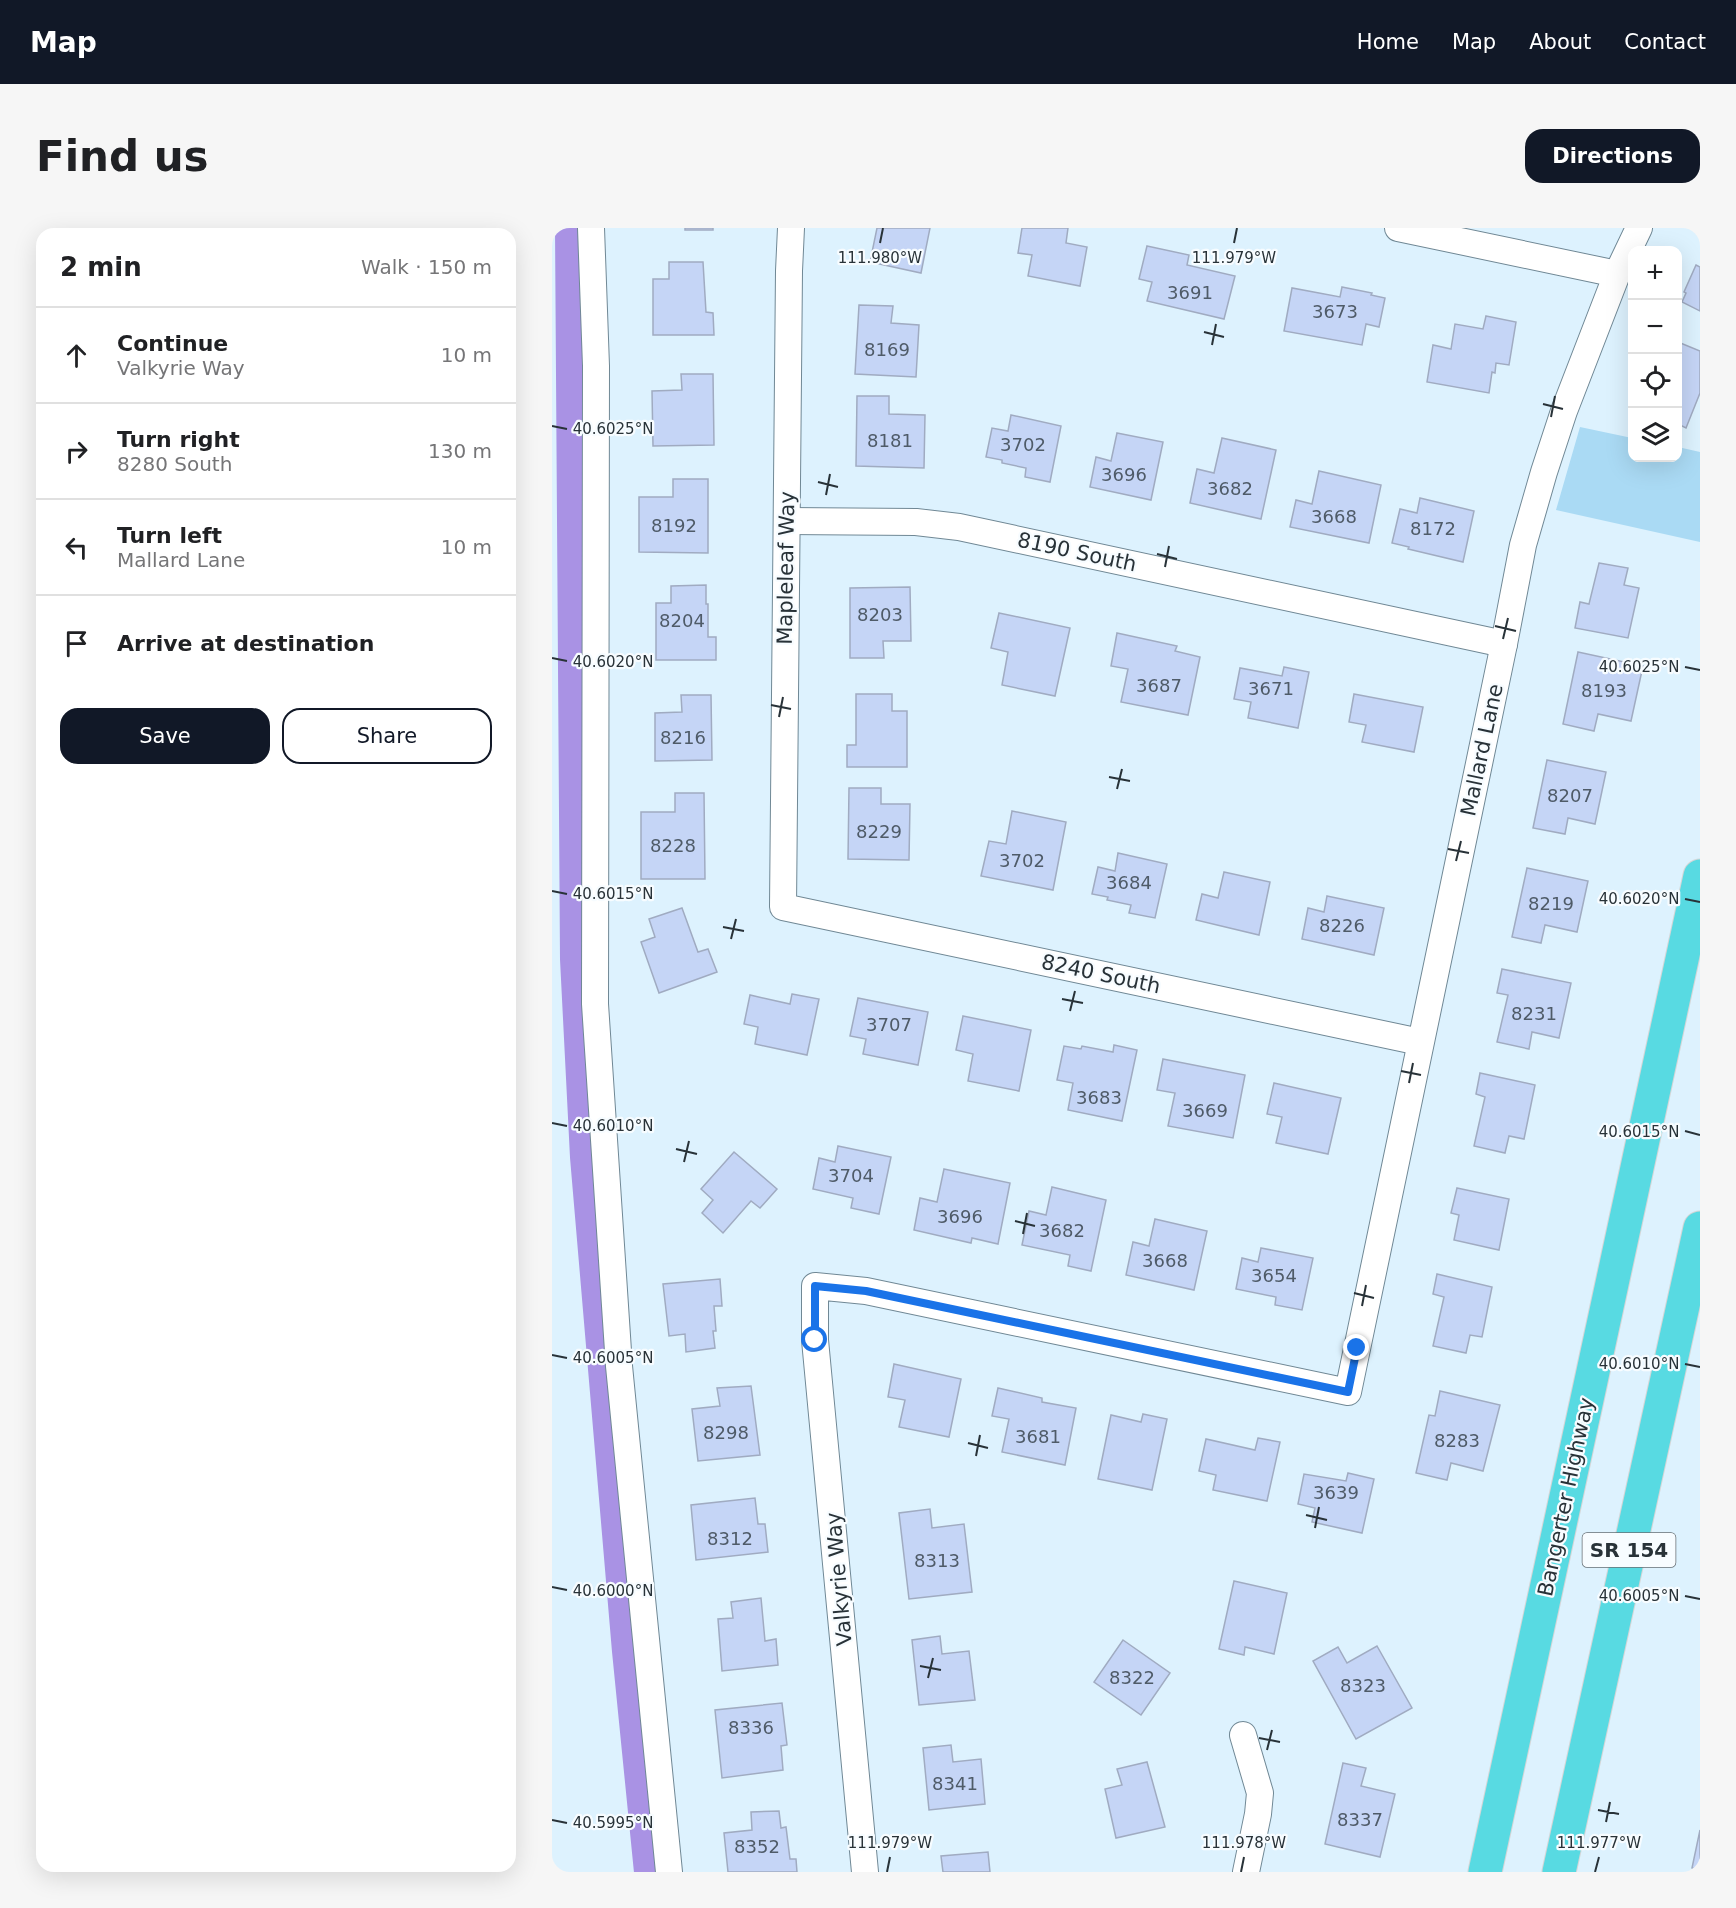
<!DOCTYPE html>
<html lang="en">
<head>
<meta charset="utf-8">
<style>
	:root { --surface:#fff; --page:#f6f6f6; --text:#202124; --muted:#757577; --line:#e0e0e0; --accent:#111827 }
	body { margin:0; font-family:"DejaVu Sans",sans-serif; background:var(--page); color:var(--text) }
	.controls { position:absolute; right:18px; top:18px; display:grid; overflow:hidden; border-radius:12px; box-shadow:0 6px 24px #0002 }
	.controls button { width:54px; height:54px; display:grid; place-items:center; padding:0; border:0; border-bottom:2px solid var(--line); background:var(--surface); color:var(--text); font:30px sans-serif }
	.stop { position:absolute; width:18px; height:18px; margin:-14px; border:4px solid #1a73e8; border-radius:50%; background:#fff }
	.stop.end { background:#1a73e8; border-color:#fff; box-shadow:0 2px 6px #0008 }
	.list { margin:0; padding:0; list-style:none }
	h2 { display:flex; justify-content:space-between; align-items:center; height:78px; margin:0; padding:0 24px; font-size:26px }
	h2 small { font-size:20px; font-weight:400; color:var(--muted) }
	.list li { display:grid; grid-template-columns:39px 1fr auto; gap:18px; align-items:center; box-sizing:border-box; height:96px; padding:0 24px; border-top:2px solid var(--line) }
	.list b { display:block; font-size:22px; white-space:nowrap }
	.list p { margin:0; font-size:20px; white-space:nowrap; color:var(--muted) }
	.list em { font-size:20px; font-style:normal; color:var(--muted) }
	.actions { display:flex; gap:12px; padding:18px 24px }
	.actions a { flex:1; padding:14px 0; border:2px solid var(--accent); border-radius:18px; text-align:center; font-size:21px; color:var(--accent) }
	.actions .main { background:var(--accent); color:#fff }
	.icon { flex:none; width:33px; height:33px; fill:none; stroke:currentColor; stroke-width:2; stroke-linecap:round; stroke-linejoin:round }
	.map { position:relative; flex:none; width:1148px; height:1644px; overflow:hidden; border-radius:18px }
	header { display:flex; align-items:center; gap:36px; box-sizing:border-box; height:84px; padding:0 30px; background:var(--accent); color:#fff }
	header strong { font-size:28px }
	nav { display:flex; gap:33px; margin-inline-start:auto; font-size:21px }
	.intro { display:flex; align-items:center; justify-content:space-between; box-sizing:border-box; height:144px; padding:0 36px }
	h1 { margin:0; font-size:42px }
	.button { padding:15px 27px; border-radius:18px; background:var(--accent); color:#fff; font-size:21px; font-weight:700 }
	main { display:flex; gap:36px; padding:0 36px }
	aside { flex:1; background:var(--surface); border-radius:18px; box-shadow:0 6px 24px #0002 }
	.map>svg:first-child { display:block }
	.green { fill:#aadaf4 }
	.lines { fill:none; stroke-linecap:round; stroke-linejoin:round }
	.canal { stroke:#a992e4; stroke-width:28 }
	.building { fill:#c5d5f6; stroke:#a0abc1; stroke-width:1.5 }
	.minor-casing { stroke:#708895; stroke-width:28 }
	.highway-casing { stroke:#d4d6d7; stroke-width:35 }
	.minor { stroke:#fff; stroke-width:26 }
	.highway { stroke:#58dae2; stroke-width:33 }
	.route { stroke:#1a73e8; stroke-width:8 }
	.ticks { fill:none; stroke:#283238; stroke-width:2 }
	.labels { text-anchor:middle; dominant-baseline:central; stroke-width:4.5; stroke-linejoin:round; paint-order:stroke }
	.number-label { font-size:18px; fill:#4f5b68 }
	.shield { fill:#f7fcff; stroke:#666f74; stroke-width:1.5 }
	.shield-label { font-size:20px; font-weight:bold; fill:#283238 }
	.street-label { font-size:21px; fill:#283238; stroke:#f7fcff }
	.ticks-label { font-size:15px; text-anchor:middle; fill:#283238; stroke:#f7fcff; stroke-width:4.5; stroke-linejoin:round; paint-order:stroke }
</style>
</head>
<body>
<header>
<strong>Map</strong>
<nav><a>Home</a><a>Map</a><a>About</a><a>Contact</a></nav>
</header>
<div class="intro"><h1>Find us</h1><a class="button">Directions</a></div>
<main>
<aside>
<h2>2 min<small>Walk · 150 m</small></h2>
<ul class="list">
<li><svg class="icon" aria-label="ahead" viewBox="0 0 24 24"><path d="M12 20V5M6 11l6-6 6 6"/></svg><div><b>Continue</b><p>Valkyrie Way</p></div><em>10 m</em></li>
<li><svg class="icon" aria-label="right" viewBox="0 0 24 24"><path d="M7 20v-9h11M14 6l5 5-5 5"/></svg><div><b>Turn right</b><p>8280 South</p></div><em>130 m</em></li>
<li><svg class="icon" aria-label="left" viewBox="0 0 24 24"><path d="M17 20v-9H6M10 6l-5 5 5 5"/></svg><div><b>Turn left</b><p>Mallard Lane</p></div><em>10 m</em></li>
<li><svg class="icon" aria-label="arrive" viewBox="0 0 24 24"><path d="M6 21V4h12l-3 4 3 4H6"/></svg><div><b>Arrive at destination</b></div></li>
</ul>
<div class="actions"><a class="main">Save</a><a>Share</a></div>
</aside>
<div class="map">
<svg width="1148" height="1644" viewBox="0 0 1148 1644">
	<rect width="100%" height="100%" fill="#ddf2fe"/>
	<!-- green -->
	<path class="green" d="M1028,199L1080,210V230H1126V219L1148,224V314L1004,282Z"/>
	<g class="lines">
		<!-- canal -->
		<path class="canal" d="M17,0L22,731L32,929L74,1423L96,1644"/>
	</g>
	<!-- building -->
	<g class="building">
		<rect x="133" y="0" width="28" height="2"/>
		<path d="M325,0H378L369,45L318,34Z"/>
		<path d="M470,0H516L514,15L535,19L528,58L476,48L480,27L466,25Z"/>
		<path d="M595,18L637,27L635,37L683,48L672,91L595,73L600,54L587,51Z"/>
		<path d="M117,34H151L154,84L161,85L162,107H101V51H117Z"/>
		<path d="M1144,37L1148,39V83L1130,74L1134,65L1132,64Z"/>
		<path d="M790,59L820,65L819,67L833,70L827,99L814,96L810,117L732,103L740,60L788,69Z"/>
		<path d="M307,77L341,78L339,95L367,97L364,149L303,146Z"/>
		<path d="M934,88L964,94L957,137L944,135L943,145L940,144L937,165L875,154L881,117L899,121L903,96L931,101Z"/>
		<path d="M1126,114L1148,123V165L1134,200L1126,196Z"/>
		<path d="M129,146H161L162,217L101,218L100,163L130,162Z"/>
		<path d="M305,168H337V186L373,187L372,240L304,238Z"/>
		<path d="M459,187L509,198L498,254L473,249L474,240L450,235V232L434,229L440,200L456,203Z"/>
		<path d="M565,205L611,214L599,272L538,259L544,229L559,233Z"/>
		<path d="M670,210L724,222L709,291L638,275L645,241L662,245Z"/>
		<path d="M767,243L829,257L817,315L738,299L744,272L760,276Z"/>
		<path d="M121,251H156V325L87,324V269H121Z"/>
		<path d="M868,270L922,283L911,334L856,321L857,319L840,315L848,281L865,285Z"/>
		<path d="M1047,335L1076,340L1072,357L1087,360L1076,410L1023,400L1028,374L1037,376Z"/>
		<path d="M154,357V376H156V409H164V432H104V375H119V358Z"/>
		<path d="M358,359L359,413H331L332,430H298V360Z"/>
		<path d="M447,385L518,400L503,468L450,457L456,424L439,420Z"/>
		<path d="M565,405L625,418L623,423L648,429L636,487L569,474L576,441L559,438Z"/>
		<path d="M1026,424L1091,438L1079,493L1046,486L1042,503L1011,496Z"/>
		<path d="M732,439L757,444L746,500L696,490L699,474L682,471L688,440L730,448Z"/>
		<path d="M304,466H340V483H355V539H295V517H304Z"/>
		<path d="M802,466L871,479L862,524L810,514L814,497L797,494Z"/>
		<path d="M129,467H159L160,532L103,533V485L130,484Z"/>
		<path d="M995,532L1054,544L1043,596L1016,590L1013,606L981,600Z"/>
		<path d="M297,560H329V576H358L357,632L296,631Z"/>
		<path d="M123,565H152L153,651H89V584H123Z"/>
		<path d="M460,583L514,594L501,662L429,648L437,613L454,616Z"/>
		<path d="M566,625L615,636L603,690L577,685L579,677L555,672L556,669L540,666L546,639L563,643Z"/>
		<path d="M975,640L1036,653L1025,704L993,697L989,715L960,709Z"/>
		<path d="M672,644L718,654L707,707L644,692L650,666L666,670Z"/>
		<path d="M775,668L832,680L822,727L750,711L756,680L772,684Z"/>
		<path d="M130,680L146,724L156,721L165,744L107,765L89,714L103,709L97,691Z"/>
		<path d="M950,741L1019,755L1007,810L980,804L977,821L945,814L956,767L945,765Z"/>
		<path d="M240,766L267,771L255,827L203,816L206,799L192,796L198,767L238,776Z"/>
		<path d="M306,770L376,784L366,837L311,826L314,811L298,808Z"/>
		<path d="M411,788L479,802L467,863L416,853L421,826L404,822Z"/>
		<path d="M562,817L585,822L570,893L516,882L521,855L505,852L512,818L529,821L530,818L561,824Z"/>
		<path d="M611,831L693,847L681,910L616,898L623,865L605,862Z"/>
		<path d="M928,845L983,857L972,911L957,908L953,925L922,918L933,869L924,866Z"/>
		<path d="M722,855L789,870L776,926L724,915L730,889L715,886Z"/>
		<path d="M286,918L339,929L327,986L299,980L301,970L261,961L267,930L283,934Z"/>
		<path d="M182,924L225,961L208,980L199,973L171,1005L150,985L161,972L149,961Z"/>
		<path d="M392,941L458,955L446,1016L420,1010L419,1015L362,1002L368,970L385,974Z"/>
		<path d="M500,959L554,972L539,1043L516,1038L518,1027L470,1017L477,983L494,987Z"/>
		<path d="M905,960L957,971L947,1022L902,1012L907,987L899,985Z"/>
		<path d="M603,991L655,1003L642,1062L574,1047L581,1014L597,1018Z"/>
		<path d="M709,1020L761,1030L750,1082L723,1077L724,1069L684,1061L690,1030L706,1034Z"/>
		<path d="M885,1046L940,1059L930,1109L918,1107L914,1125L881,1118L892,1069L881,1066Z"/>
		<path d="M168,1051L170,1078H162L164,1103H161L163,1120L134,1124L133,1106L117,1108L111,1056Z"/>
		<path d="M342,1136L409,1151L397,1209L347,1199L353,1172L336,1169Z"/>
		<path d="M199,1158L208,1227L146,1233L140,1181L168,1178L165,1160Z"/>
		<path d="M446,1160L490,1170V1174L524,1180L513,1237L450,1224L457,1191L440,1188Z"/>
		<path d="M888,1163L948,1177L931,1243L899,1235L895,1252L864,1245L877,1187L883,1188Z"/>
		<path d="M591,1186L615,1191L600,1262L546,1251L559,1187L589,1194Z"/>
		<path d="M706,1210L728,1214L715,1273L661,1262L664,1247L647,1243L654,1211L703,1222Z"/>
		<path d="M796,1245L822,1251L810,1305L760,1294L763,1280L746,1276L752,1246L794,1253Z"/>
		<path d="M203,1270L206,1296H213L216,1324L144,1332L139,1277Z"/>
		<path d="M378,1281L380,1300L412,1296L420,1364L357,1371L347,1285Z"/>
		<path d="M682,1353L735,1365L722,1426L693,1419L692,1427L667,1421Z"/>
		<path d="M209,1370L213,1413L224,1411L226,1437L170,1443L166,1391L181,1390L179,1374Z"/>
		<path d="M388,1408L390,1426L417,1423L423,1472L367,1477L360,1412Z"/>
		<path d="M571,1412L618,1445L589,1487L542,1454Z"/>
		<path d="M825,1418L860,1480L804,1511L761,1433L786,1419L795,1435Z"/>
		<path d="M230,1475L235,1517L229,1518L231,1542L170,1550L163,1482Z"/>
		<path d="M399,1517L401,1534L429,1531L433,1576L377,1582L371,1520Z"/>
		<path d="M595,1534L613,1599L564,1610L553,1561L570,1557L565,1541Z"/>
		<path d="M791,1535L814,1540L809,1558L843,1566L828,1629L773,1616Z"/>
		<path d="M227,1583L229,1600L234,1599L238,1631H244L245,1644H176L172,1605L200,1602L199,1584Z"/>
		<path d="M1148,1602V1642L1140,1640Z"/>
		<path d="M436,1624L438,1644H391L389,1628Z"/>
	</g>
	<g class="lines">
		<defs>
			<g id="minor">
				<path d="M39,0L44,138L43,776L67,1138L117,1644"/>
				<path d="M239,0L237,43L231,679L868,814"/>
				<path d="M846,0L1065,46"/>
				<path d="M235,293L364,294L407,299L952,416"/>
				<path d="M691,1507L708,1565L706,1586L694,1644"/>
				<path d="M313,1644L263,1112V1058L314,1063L796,1164L952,416L971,317L992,244L1012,183L1065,46L1087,0"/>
			</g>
			<g id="highway">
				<path d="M933,1644L1148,648"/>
				<path d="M1007,1644L1148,1000"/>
			</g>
		</defs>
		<!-- minor casing -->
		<use href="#minor" class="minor-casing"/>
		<!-- highway casing -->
		<use href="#highway" class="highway-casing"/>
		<!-- minor -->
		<use href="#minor" class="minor"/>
		<!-- highway -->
		<use href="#highway" class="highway"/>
	</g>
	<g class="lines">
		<!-- route -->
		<path class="route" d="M263,1112V1058L314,1063L796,1164L805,1120"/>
	</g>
	<!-- ticks -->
	<path class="ticks" d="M328,15L331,0M682,15L685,0M652,104L672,109M660,117L664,96M991,176L1011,181M999,189L1003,168M0,198L15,201M266,254L286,259M274,267L278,246M605,326L625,331M613,339L617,318M943,398L964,403M951,411L956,390M0,430L15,433M1133,439L1148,442M219,477L239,481M227,489L231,469M557,549L578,553M565,561L570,541M896,621L917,625M904,633L909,613M0,663L15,666M1133,671L1148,674M171,699L192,703M179,711L184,691M510,771L531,775M518,783L523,763M849,843L869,847M857,855L861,835M0,895L15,898M1133,903L1148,907M124,921L145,926M132,934L137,913M463,993L483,998M471,1006L475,985M802,1065L822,1070M810,1078L814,1057M0,1127L15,1130M1133,1136L1148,1139M416,1215L436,1220M424,1228L428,1207M754,1287L775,1292M763,1300L767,1279M0,1359L15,1362M1133,1368L1148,1371M368,1438L389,1442M376,1450L381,1430M707,1510L728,1514M715,1522L720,1502M1046,1582L1067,1586M0,1592L15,1595M1054,1594L1058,1574M335,1644L338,1629M689,1644L692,1629M1043,1644L1047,1629"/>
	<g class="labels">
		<!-- number labels -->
		<g class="number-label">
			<text x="638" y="64">3691</text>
			<text x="783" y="83">3673</text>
			<text x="335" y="121">8169</text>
			<text x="338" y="212">8181</text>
			<text x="471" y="216">3702</text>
			<text x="572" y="246">3696</text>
			<text x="678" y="260">3682</text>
			<text x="782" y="288">3668</text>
			<text x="122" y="297">8192</text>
			<text x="881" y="300">8172</text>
			<text x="328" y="386">8203</text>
			<text x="130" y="392">8204</text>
			<text x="607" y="457">3687</text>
			<text x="719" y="460">3671</text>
			<text x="1052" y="462">8193</text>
			<text x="131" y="509">8216</text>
			<text x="1018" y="567">8207</text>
			<text x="327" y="603">8229</text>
			<text x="121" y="617">8228</text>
			<text x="470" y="632">3702</text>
			<text x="577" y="654">3684</text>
			<text x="999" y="675">8219</text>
			<text x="790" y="697">8226</text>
			<text x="982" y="785">8231</text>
			<text x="337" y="796">3707</text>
			<text x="547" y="869">3683</text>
			<text x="653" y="882">3669</text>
			<text x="299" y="947">3704</text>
			<text x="408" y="988">3696</text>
			<text x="510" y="1002">3682</text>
			<text x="613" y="1032">3668</text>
			<text x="722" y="1047">3654</text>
			<text x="174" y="1204">8298</text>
			<text x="486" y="1208">3681</text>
			<text x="905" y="1212">8283</text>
			<text x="784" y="1264">3639</text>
			<text x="178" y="1310">8312</text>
			<text x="385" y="1332">8313</text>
			<text x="580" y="1449">8322</text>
			<text x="811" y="1457">8323</text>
			<text x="199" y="1499">8336</text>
			<text x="403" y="1555">8341</text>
			<text x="808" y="1591">8337</text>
			<text x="205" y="1618">8352</text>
		</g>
		<!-- shield labels -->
		<rect class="shield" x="1030.5" y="1305" width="93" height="34" rx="4.5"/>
		<g class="shield-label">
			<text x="1077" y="1322">SR 154</text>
		</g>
		<!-- street labels -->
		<g class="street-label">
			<text transform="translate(525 324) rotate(12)">8190 South</text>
			<text transform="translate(234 340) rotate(-89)">Mapleleaf Way</text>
			<text transform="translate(930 522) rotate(-78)">Mallard Lane</text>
			<text transform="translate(549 746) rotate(12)">8240 South</text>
			<text transform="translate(1014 1269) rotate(-78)">Bangerter Highway</text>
			<text transform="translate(287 1351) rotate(-95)">Valkyrie Way</text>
		</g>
	</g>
	<g class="ticks-label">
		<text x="328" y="35">111.980°W</text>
		<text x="682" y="35">111.979°W</text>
		<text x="61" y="206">40.6025°N</text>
		<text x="61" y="439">40.6020°N</text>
		<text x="1087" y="444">40.6025°N</text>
		<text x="61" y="671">40.6015°N</text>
		<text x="1087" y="676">40.6020°N</text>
		<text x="61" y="903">40.6010°N</text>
		<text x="1087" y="909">40.6015°N</text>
		<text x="61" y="1135">40.6005°N</text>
		<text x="1087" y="1141">40.6010°N</text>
		<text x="61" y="1368">40.6000°N</text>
		<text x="1087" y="1373">40.6005°N</text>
		<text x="61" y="1600">40.5995°N</text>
		<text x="338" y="1620">111.979°W</text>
		<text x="692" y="1620">111.978°W</text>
		<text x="1047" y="1620">111.977°W</text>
	</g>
</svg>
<div class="controls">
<button>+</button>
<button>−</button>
<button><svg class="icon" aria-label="locate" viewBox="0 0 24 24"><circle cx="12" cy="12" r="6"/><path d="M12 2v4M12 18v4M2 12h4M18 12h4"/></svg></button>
<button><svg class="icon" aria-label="layers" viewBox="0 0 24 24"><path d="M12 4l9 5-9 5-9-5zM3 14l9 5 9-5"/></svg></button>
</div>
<div class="stop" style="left:263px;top:1112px"></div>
<div class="stop end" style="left:805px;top:1120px"></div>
</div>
</main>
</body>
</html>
